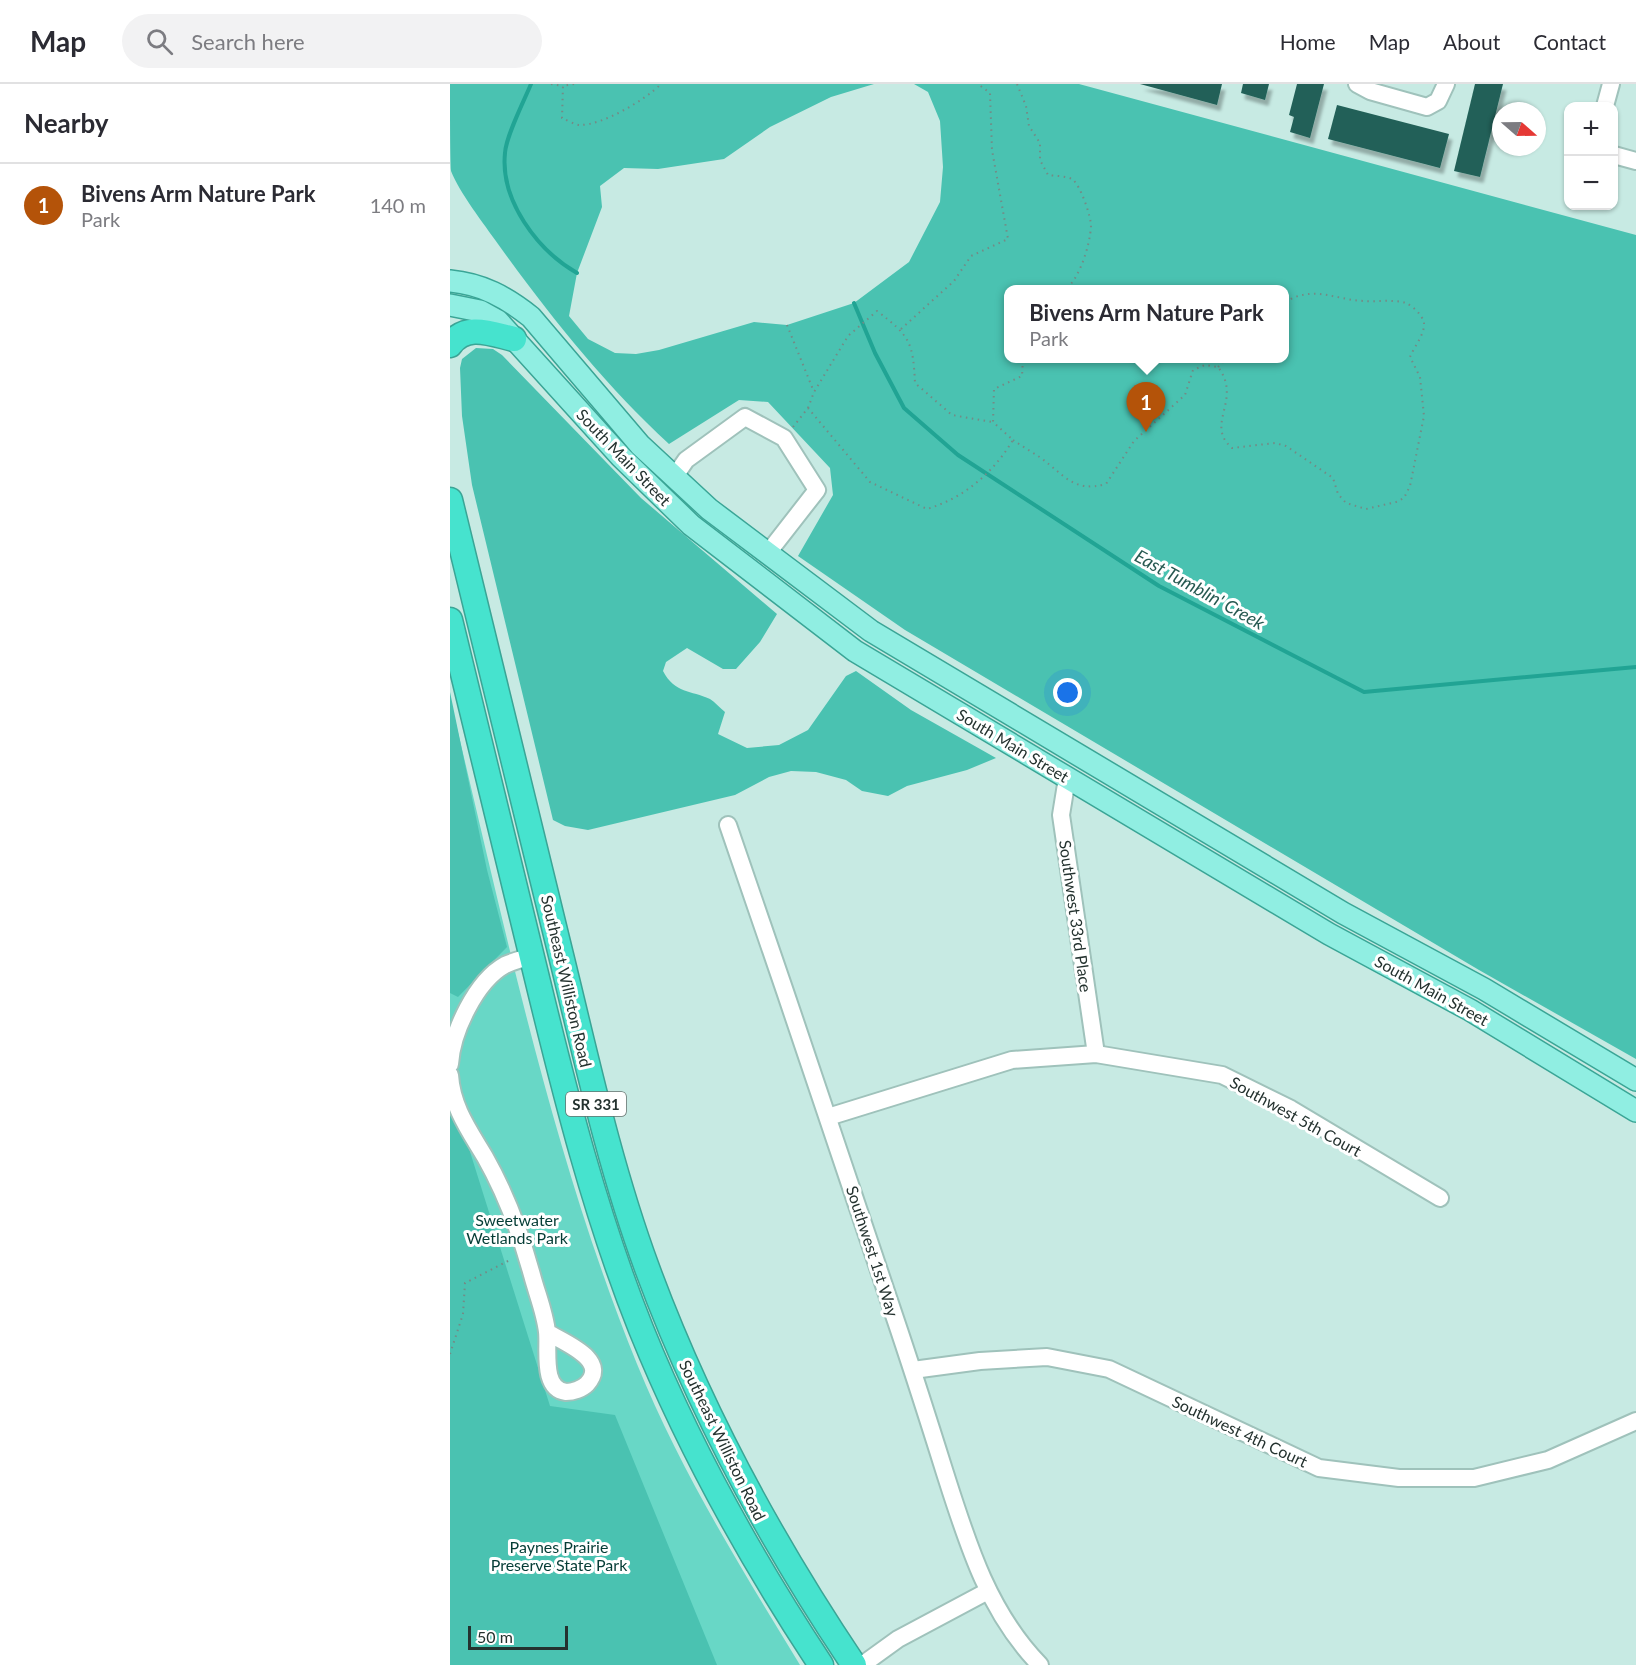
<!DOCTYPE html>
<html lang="en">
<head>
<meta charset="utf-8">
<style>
	:root { --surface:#fff; --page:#f2f2f3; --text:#2b2b33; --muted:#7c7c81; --line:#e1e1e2; --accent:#b45309 }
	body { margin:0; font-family:Lato,sans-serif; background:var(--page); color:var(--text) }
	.controls { position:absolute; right:18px; top:18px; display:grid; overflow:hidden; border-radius:12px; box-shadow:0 2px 4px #0004 }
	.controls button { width:54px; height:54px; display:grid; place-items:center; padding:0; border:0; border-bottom:2px solid var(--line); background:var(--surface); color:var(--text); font:30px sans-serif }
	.compass { position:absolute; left:1042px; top:18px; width:54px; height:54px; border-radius:50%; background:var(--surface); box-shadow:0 2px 4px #0004; rotate:110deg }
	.scale { position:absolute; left:18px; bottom:15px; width:100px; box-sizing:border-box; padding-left:6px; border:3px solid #24322f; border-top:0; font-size:16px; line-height:21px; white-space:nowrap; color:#24322f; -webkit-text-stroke:4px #fff; paint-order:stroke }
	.you { position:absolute; left:618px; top:609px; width:21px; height:21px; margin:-15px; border:4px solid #fff; border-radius:50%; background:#1a73e8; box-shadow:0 0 0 9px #1a73e833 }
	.badge { display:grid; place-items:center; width:39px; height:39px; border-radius:50%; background:var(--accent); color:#fff; font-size:20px; font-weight:700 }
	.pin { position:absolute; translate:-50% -50px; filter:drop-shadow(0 2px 3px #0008) }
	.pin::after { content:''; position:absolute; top:32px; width:21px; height:18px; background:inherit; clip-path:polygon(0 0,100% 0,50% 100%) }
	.popup { position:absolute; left:554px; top:201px; width:285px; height:78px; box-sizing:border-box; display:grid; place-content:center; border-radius:12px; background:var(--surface); filter:drop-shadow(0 2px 4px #0005); font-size:20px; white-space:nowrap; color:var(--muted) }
	.popup b { font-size:22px; color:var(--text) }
	.popup::after { content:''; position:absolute; left:50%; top:100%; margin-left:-12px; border:12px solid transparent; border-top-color:var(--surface) }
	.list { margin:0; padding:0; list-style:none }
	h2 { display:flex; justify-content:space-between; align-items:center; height:78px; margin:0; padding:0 24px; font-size:26px }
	h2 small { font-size:20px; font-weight:400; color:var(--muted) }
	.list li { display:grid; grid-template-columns:39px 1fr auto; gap:18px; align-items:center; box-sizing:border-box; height:84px; padding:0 24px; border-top:2px solid var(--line) }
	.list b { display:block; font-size:22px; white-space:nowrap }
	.list p { margin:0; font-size:20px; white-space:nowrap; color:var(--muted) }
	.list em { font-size:20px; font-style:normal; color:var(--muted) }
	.icon { flex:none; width:33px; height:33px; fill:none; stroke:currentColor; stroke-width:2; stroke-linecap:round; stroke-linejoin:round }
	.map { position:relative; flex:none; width:1186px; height:1581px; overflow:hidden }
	header { display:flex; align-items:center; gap:36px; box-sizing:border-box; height:84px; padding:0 30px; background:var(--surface); border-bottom:2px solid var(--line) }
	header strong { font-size:28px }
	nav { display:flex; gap:33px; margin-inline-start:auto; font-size:21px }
	.search { width:420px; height:54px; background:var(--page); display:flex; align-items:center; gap:15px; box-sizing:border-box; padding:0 21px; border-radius:33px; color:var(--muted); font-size:22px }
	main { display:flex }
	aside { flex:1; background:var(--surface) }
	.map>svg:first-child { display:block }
	.green { fill:#68d7c6 }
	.forest { fill:#4ac2b1; fill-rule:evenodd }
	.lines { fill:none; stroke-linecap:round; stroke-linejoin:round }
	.stream { stroke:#21a494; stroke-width:4 }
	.building { fill:#226158; filter:url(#shadow) }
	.minor-casing { stroke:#9fc2bb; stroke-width:20 }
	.major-casing { stroke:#3aa596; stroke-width:24 }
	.highway-casing { stroke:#3aa596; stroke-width:27 }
	.path { stroke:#738b86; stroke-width:2; stroke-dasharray:1.5 4.5; stroke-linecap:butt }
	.minor { stroke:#fff; stroke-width:16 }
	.major { stroke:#90eee2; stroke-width:21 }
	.highway { stroke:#46e3ce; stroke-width:24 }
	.labels { text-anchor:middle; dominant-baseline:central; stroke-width:6; stroke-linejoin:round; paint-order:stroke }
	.shield { fill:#fff; stroke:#66706d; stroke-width:1.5 }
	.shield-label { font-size:15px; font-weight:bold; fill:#24322f }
	.street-label { font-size:16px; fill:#24322f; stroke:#fff }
	.park-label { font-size:16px; fill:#043c35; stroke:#fff }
	.water-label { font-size:18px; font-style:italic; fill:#275951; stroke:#fff }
</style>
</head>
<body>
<header>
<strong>Map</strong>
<div class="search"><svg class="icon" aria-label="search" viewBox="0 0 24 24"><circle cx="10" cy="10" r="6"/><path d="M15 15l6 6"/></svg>Search here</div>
<nav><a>Home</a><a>Map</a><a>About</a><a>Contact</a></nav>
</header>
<main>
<aside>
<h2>Nearby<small></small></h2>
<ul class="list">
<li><span class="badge">1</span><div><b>Bivens Arm Nature Park</b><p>Park</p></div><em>140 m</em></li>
</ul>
</aside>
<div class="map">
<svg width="1186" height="1581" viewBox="0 0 1186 1581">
	<defs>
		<filter id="shadow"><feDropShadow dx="3.5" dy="6" stdDeviation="1.5" flood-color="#0004"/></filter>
	</defs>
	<rect width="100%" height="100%" fill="#c7eae3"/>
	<!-- green -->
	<path class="green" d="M0,615C54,838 100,1066 187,1280C230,1386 291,1484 350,1581H0Z"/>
	<!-- forest -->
	<g class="forest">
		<path d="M0,0H424L381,13L320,43L274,75L208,85L174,84L150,102L152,123L127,189L119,232L138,255L165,269L186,270L209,266L304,238L337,241L404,219L459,178L490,118L493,83L490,37L478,8L464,0H629L1186,151V975L1029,886L455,546L348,472L383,411L380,384L318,318L289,316L219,360C155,301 99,231 48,160C34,140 9,108 1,87C0,75 0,16 0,0ZM558,206H834V274H558Z"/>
		<path d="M26,264L43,265L52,271L191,414L327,530L310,558L286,585H273L237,564L216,578L213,587C225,610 241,606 260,615C265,618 270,624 275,628L268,650L297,664L329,661L358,646L396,592L406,587L461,626L546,674L517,686L457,702L438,712L412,707L396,696L366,688L341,687L319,693L285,711L138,746L115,742L103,736L22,401L12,332L10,284L12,275Z"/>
		<path d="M0,608L37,786L57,863L8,913L0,909Z"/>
		<path d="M0,1023L10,1036L100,1322L165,1331L267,1581H0Z"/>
	</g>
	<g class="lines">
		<!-- stream -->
		<g class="stream">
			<path d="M81,0C74,17 56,52 55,69C50,116 87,166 127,189"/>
			<path d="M404,219L425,269L454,324L508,371L709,502L914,608L1186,583"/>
		</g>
	</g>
	<!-- building -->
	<g class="building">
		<path d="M690,0H772L767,21Z"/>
		<path d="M793,0H819L815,16L791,9Z"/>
		<path d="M847,0H874L860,54L840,48L844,33L839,31Z"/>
		<path d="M1025,0H1053L1030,93L1004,87Z"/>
		<path d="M887,21L999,50L990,84L878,55Z"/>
	</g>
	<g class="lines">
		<defs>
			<g id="minor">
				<path d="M907,0L920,7L977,23L988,17L996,0"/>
				<path d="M1155,22L1161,0"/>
				<path d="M1164,71L1186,77"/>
				<path d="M225,392L236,376L295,333L334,354L367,406L317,470"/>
				<path d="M617,694L611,731L646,970"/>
				<path d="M278,741C336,909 393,1078 449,1246C465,1294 480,1341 495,1389C517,1458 538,1528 590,1581"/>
				<path d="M0,980C2,948 26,897 55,881C63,877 73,875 82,872"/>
				<path d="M0,991C2,1023 19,1046 35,1073C56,1110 71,1151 82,1191C87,1210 95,1229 97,1248C99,1265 91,1305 116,1308C123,1308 132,1305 137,1300C160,1275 112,1258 97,1248"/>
				<path d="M378,1033L562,976L646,970L772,991L841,1025L990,1114"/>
				<path d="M463,1286L530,1277L597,1273L659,1285L869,1384L949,1394H1024L1098,1376L1186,1337"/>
				<path d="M412,1581L448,1555L538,1507"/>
			</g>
			<g id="major">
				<path d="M0,197C32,200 56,213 81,233L190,361L259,425L421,547L893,829L1034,905L1186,996"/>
				<path d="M0,221L30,227L48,237L171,373L241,441L405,567L879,850L1020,926L1186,1027"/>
			</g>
			<g id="highway">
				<path d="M0,261C16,238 42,250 64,255"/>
				<path d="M0,416C36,564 72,711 108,859C135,968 158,1078 197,1184C249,1325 320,1456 404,1581"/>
				<path d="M0,536C29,654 57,772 86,890C115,1010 145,1130 191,1245C239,1364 301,1475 371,1581"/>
			</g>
		</defs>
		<!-- minor casing -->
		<use href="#minor" class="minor-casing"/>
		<!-- major casing -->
		<use href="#major" class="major-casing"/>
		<!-- highway casing -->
		<use href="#highway" class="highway-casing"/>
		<!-- path -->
		<g class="path">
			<path d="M101,0L113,2"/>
			<path d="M124,0L113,2L112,34C117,36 125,41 130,41C153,41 195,16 211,0"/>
			<path d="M567,0L576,22L579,42L590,59V76L598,91C605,92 616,92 622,95C630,100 641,132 641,142C640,161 630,194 615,206"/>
			<path d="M337,241L364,308"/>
			<path d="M451,245L504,197L521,172L558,155L542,66L540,9L528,0"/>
			<path d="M768,283L777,274"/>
			<path d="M358,324L364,308L398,252L427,227C460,252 463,258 465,299L502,331L542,338"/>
			<path d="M343,343L358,324L420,398L477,425C514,414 543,389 563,356L543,338L544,305L572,292L573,274"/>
			<path d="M563,356C572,362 582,368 591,374C614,391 624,409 656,400L684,357L735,311L743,286L755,281L768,283C793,316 754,340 782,364L825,359L836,362L883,394L888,410L896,419L916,425L946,418L954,414L960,402L974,332L970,293L960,273C964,263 975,250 974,239C973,232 963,222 956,219C943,215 927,218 914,217C885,216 862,200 834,219"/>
			<path d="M0,1270L13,1230L15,1199L62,1175"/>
		</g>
		<!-- minor -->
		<use href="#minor" class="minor"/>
		<!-- major -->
		<use href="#major" class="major"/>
		<!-- highway -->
		<use href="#highway" class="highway"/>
	</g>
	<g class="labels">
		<!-- shield labels -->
		<rect class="shield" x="116" y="1008" width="60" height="24" rx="4.5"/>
		<g class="shield-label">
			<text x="146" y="1020">SR 331</text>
		</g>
		<!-- street labels -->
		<g class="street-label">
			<text transform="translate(174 373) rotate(46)">South Main Street</text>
			<text transform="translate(563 661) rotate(31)">South Main Street</text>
			<text transform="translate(626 832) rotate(82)">Southwest 33rd Place</text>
			<text transform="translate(117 897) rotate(77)">Southeast Williston Road</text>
			<text transform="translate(982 906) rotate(29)">South Main Street</text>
			<text transform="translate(846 1032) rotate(29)">Southwest 5th Court</text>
			<text transform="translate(423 1167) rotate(72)">Southwest 1st Way</text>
			<text transform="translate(790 1347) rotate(25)">Southwest 4th Court</text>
			<text transform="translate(273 1356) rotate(64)">Southeast Williston Road</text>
		</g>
		<!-- park labels -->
		<g class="park-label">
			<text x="67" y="1135">Sweetwater<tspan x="67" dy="18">Wetlands Park</tspan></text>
			<text x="109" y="1462">Paynes Prairie<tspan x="109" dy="18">Preserve State Park</tspan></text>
		</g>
		<!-- water labels -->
		<g class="water-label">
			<text transform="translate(750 505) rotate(29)">East Tumblin' Creek</text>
		</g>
	</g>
</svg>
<div class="controls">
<button>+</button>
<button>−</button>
</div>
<svg class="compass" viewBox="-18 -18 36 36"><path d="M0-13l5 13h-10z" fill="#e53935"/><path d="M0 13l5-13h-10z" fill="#7c7c81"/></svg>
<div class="scale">50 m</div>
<div class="you"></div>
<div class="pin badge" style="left:696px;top:348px">1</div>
<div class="popup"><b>Bivens Arm Nature Park</b>Park</div>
</div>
</main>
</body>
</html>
